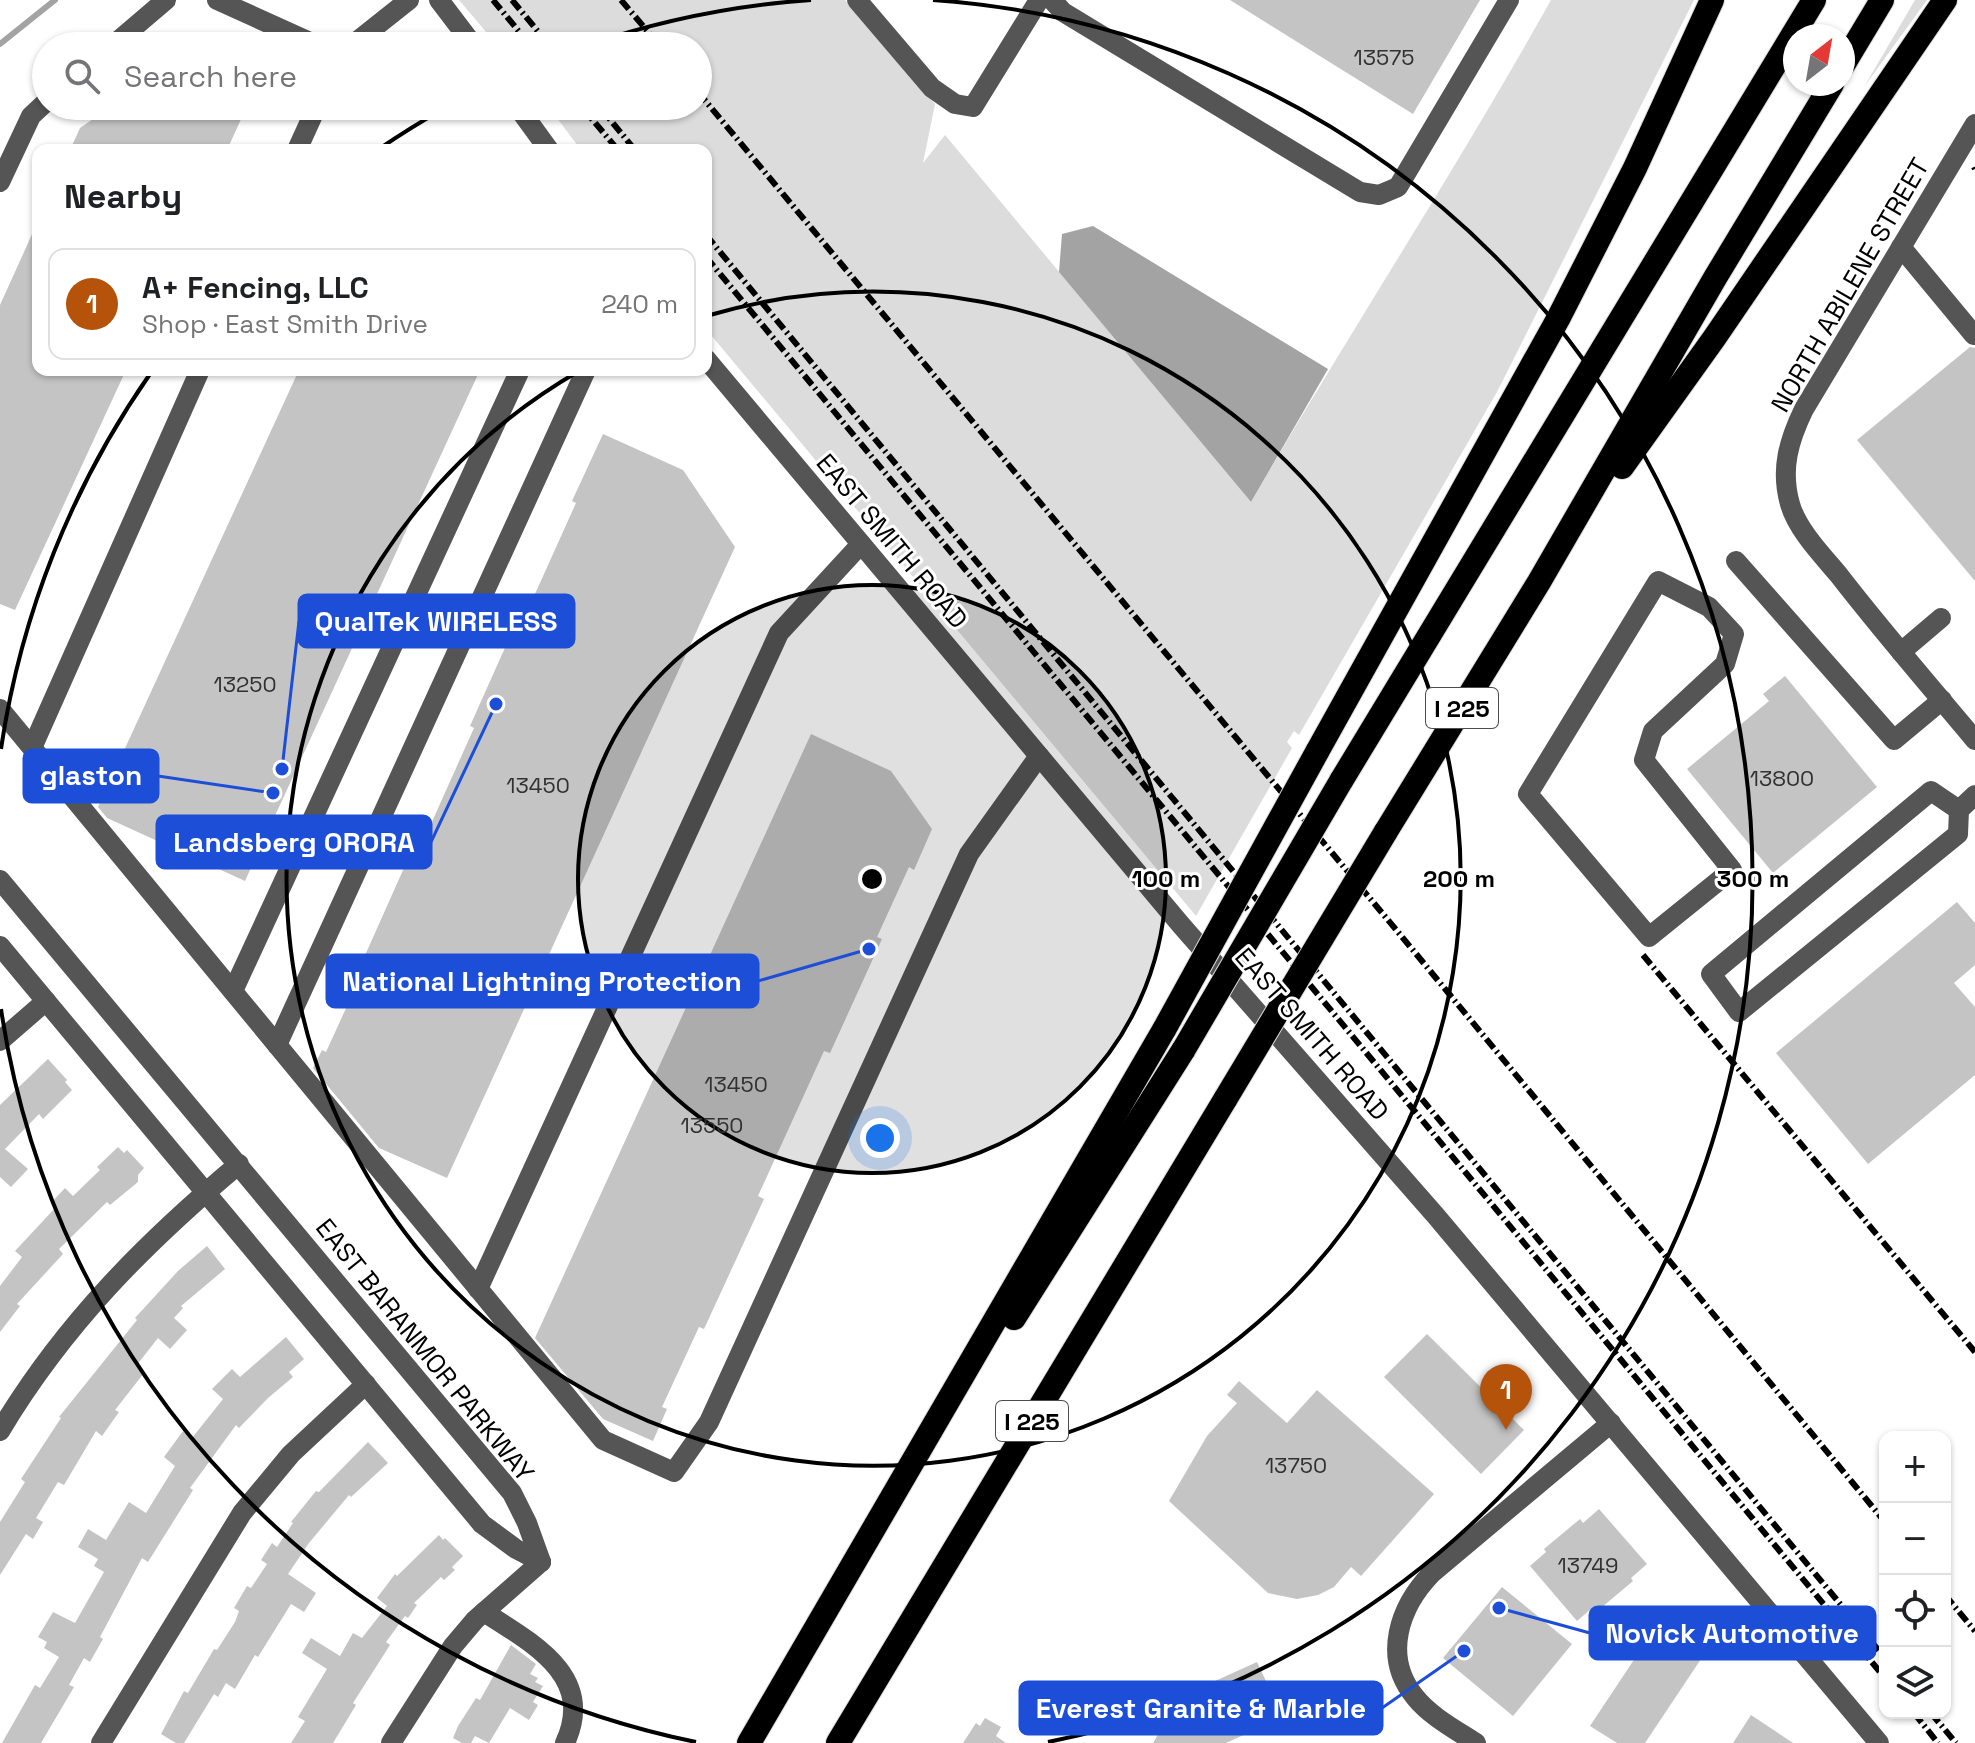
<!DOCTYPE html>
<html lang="en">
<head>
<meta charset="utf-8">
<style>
	:root { --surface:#fff; --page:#f6f6f6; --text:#202124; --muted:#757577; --line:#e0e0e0; --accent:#b45309 }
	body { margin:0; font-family:"Space Grotesk",sans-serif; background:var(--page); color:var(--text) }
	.controls { position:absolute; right:24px; bottom:24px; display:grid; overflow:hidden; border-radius:16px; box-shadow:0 2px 6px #0004 }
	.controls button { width:72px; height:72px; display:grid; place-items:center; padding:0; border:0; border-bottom:2px solid var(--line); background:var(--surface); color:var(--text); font:40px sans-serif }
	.compass { position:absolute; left:1783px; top:24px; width:72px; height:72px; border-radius:50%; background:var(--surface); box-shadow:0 2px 6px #0004; rotate:31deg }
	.you { position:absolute; left:880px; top:1138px; width:28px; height:28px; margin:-20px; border:6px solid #fff; border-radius:50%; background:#1a73e8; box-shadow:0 0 0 12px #1a73e833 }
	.badge { display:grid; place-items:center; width:52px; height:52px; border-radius:50%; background:var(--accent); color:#fff; font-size:26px; font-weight:700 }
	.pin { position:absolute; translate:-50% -66px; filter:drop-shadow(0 2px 4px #0008) }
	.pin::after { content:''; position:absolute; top:42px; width:28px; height:24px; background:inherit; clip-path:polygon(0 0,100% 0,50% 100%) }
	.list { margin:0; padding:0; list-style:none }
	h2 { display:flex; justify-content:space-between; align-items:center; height:104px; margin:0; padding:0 32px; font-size:34px }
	h2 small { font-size:26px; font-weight:400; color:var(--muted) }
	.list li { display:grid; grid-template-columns:52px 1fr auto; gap:24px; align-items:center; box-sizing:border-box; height:112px; margin:0 16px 16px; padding:0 16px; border:2px solid var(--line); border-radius:16px }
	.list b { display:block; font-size:30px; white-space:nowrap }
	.list p { margin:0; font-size:26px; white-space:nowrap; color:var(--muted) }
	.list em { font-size:26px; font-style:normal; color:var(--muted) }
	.icon { flex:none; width:44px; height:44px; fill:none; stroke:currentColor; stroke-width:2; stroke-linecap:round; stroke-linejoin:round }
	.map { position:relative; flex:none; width:1975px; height:1743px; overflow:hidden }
	.search { position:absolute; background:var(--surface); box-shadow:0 2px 6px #0004; left:32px; top:32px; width:680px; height:88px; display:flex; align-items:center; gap:20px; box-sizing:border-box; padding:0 28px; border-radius:44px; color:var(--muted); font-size:30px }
	.panel { position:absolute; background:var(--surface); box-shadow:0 2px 6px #0004; left:32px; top:144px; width:680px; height:232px; border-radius:16px }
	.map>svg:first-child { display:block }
	.green { fill:#dcdcdc }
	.water { fill:#a3a3a3 }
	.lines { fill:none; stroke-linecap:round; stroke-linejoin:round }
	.stream { stroke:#a3a3a3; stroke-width:6 }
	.building { fill:#c4c4c4 }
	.highway-casing { stroke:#dbdbdb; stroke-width:26 }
	.minor { stroke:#555; stroke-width:20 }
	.highway { stroke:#000; stroke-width:24 }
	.rail { stroke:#000; stroke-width:6; stroke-dasharray:12 4 2 4; stroke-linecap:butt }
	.highway-bridge-casing { stroke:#dbdbdb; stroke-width:26; stroke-linecap:butt }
	.highway-bridge { stroke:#000; stroke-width:24 }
	.ring { fill:none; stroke:#000; stroke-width:4 }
	.labels { text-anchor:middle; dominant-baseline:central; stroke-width:6; stroke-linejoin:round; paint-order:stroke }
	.number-label { font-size:22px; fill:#313131 }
	.shield { fill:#fff; stroke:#4c4c4c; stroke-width:2 }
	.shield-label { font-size:24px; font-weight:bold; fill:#000 }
	.street-label { font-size:26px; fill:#000; stroke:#fff }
	.centre { fill:#000; stroke:#fff; stroke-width:4 }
	.ring-label { font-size:24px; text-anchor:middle; font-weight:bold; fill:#000; stroke:#fff; stroke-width:6; stroke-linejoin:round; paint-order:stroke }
	.leader { fill:none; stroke:#1d4ed8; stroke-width:3 }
	.callout-dot { fill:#1d4ed8; stroke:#fff; stroke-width:3 }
	.callout { fill:#1d4ed8; stroke:#1d4ed8; stroke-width:3 }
	.callout-label { font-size:28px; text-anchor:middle; font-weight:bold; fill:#fff }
</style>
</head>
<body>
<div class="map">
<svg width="1975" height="1743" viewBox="0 0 1975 1743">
	<rect width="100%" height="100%" fill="#fff"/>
	<!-- green -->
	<g class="green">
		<path d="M459,0H845L935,104L923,163L945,135L1251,502C1349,333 1456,170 1551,0H1694L1497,392L1299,735L1294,731L1287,742L1292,748L1196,916L706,329V150H581L548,106H698V46H498Z"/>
		<path d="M1915,0H1927L1864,87Z"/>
	</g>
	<!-- water -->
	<path class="water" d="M1093,226L1328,369L1251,502L1059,272L1062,234Z"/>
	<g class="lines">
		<!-- stream -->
		<path class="stream" d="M0,44L55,0"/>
	</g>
	<!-- building -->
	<g class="building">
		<path d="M1230,0H1480L1413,114Z"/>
		<path d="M112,106H247L227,150H70L80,128Z"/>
		<path d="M38,221V370H126L15,610L0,604V305Z"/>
		<path d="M1970,347L1975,348V581L1857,440Z"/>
		<path d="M299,370H480L245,881L107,818L98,807Z"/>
		<path d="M603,434L683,470L735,547L447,1178L379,1148L313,1068L322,1050L326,1052L358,982L354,980L416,841L422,844L474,728L470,726L525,603L530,605L576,503L572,501Z"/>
		<path d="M1785,676L1877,787L1773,873L1687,769L1769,701L1763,694Z"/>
		<path d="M811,734L891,771L932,829L914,870L909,867L877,937L882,939L830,1053L824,1051L758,1196L764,1199L704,1329L699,1327L662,1407L667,1409L653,1441L603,1419L535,1338Z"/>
		<path d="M1957,902L1975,923V965L1954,983L1975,1007V1075L1868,1164L1776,1053Z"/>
		<path d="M48,1059L67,1080L65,1082L72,1090L43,1119L39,1114L5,1149L28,1169L11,1187L0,1177V1105Z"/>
		<path d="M118,1147L124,1153L127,1150L144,1168L138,1175V1182L110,1205L107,1202L59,1249L63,1254L17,1304L20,1306L0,1332V1286L22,1257L15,1251L56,1207L51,1203L65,1188L73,1196L100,1170L97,1167Z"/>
		<path d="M207,1246L225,1269L181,1306L183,1308L174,1318L187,1330L170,1349L158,1338L136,1366L144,1373L115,1410L119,1412L102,1436L96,1431L64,1485L58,1482L36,1518L43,1522L33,1539L26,1534L0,1575V1522L25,1482L21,1479L61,1418L59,1417L137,1320L135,1318L178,1271Z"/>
		<path d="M1427,1334L1524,1430L1481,1474L1384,1377Z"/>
		<path d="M286,1337L304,1359L289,1372L293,1377L268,1398L239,1428L236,1425L190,1488L193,1490L148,1562L142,1558L100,1637L103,1639L90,1662L84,1658L69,1685L74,1687L41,1743H2L35,1685L40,1688L59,1657L44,1648L47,1642L38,1637L53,1612L75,1623L104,1572L94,1566L98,1559L78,1547L88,1529L106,1540L129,1502L146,1513L175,1466L164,1457L183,1431L192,1438L223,1399L212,1389L232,1369L240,1377Z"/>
		<path d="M1239,1381L1287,1423L1317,1390L1434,1494L1361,1576L1351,1567L1334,1587L1318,1595L1297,1599L1268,1593L1169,1501L1207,1436L1237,1403L1227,1395Z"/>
		<path d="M368,1442L388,1463L351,1497L349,1495L309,1543L288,1574L316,1593L304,1612L291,1604L258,1657L255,1655L235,1689L226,1683L218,1697L214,1694L184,1743H176L161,1734L184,1691L188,1693L214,1649L217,1650L235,1622L239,1611L234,1608L247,1586L251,1588L267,1564L261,1560L272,1543L277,1547L293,1523L291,1522L316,1491L319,1492Z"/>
		<path d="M1599,1509L1647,1564L1631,1578L1633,1581L1595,1613L1592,1608L1577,1621L1530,1566L1546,1552L1544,1549L1580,1519L1583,1523Z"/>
		<path d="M439,1535L443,1540L445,1538L463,1556L452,1567L455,1570L444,1580L441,1577L414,1603L417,1605L408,1618L405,1616L386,1642L390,1645L353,1703L356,1705L333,1743H291L305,1721L298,1717L327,1669L302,1653L311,1638L340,1656L353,1633L362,1638L387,1606L377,1598L395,1574L397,1576Z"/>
		<path d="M1502,1587L1572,1644L1513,1716L1443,1658Z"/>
		<path d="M1665,1613L1711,1644L1645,1743H1617L1590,1726Z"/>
		<path d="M511,1645L536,1664L530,1674L538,1678L535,1682L543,1686L533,1702L538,1705L529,1720L510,1708L489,1743L475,1736L471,1743H462L453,1738L458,1726L476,1698L480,1700Z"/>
		<path d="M1257,1662L1283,1717L1226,1743H1153L1168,1718L1162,1705Z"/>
		<path d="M1751,1715L1793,1743H1733Z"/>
		<path d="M985,1718L1001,1727L996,1736L1006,1743H963L976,1723L980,1726Z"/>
	</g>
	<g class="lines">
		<defs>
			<g id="highway">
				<path d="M1843,65L1882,0"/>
				<path d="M1622,467L1715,337L1945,0"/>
				<path d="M1317,752L1558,319L1635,168L1712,0"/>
				<path d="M1341,781L1814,0"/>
				<path d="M1385,833L1539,582L1715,278L1832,84"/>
				<path d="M1014,1318L1184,1049"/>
				<path d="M749,1743L1165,1028"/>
				<path d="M838,1743L1226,1098"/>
			</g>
		</defs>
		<!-- highway casing -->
		<use href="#highway" class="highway-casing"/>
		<!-- minor -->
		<g class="minor">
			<path d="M217,0L319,46"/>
			<path d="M439,0L474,46"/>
			<path d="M857,0L932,88L955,104L973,107L1039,0"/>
			<path d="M1052,0L1063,12L1360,192L1379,195L1398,187L1509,0"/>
			<path d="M112,46L166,0"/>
			<path d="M351,46L409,0"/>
			<path d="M517,106L549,150"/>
			<path d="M1975,124L1804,409C1789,440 1780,469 1790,504C1797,529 1821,554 1838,574C1882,631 1929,685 1975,740"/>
			<path d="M297,150L317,106"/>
			<path d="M0,182L31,116L46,102"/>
			<path d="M1901,247L1974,335"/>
			<path d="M706,359L1181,925L1436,1216L1879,1743"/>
			<path d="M1736,561L1894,740L1942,700"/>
			<path d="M1658,581L1709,607L1734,634L1725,664L1653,731L1644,760L1732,870L1649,937L1528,794Z"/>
			<path d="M1901,652L1941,618"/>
			<path d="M0,709L603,1440L674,1472L709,1422L969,854L1039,756"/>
			<path d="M32,748L200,370"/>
			<path d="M1959,810L1931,791L1711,974L1739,1012L1958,834L1959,810L1975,795"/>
			<path d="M0,880L512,1493L527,1523L541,1562"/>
			<path d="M0,946L482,1524L516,1549L541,1562"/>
			<path d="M233,991L520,370"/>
			<path d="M0,1041L46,1001"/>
			<path d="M277,1045L586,370"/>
			<path d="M478,1289L779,633L861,544"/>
			<path d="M0,1431C64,1324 145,1243 239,1164"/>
			<path d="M484,1612C532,1643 596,1676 565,1743"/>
			<path d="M101,1743L242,1513L291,1454L366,1384"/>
			<path d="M391,1743L453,1646L475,1620L541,1562"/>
			<path d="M1476,1743C1456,1730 1430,1716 1415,1697C1382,1657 1399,1607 1432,1573L1611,1423"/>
		</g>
		<!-- highway -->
		<use href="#highway" class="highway"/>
		<!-- rail -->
		<g class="rail">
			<path d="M493,0L531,46"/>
			<path d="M512,0L550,46"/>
			<path d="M621,0L660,46"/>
			<path d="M698,92L1398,932L1885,1522"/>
			<path d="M581,106L618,150"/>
			<path d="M599,106L635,150"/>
			<path d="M1974,167L1975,169"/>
			<path d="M706,235L1885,1658"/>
			<path d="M706,257L1885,1678"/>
			<path d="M1643,955L1975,1352"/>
			<path d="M1945,1595L1975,1631"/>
			<path d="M1914,1713L1938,1743"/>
			<path d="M1931,1713L1956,1743"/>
		</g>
		<defs>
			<g id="highway-bridge">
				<path d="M1165,1028L1317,752"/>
				<path d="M1184,1049L1341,781"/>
				<path d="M1226,1098L1385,833"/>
			</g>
		</defs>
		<!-- highway-bridge casing -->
		<use href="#highway-bridge" class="highway-bridge-casing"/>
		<!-- highway-bridge -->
		<use href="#highway-bridge" class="highway-bridge"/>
	</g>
	<!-- distance rings -->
	<circle cx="872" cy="879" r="294" fill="#000" fill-opacity=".12"/>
	<g class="ring">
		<circle cx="872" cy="879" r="294"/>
		<path d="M710 315A587 587 0 1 1 579 371"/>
		<path d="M696 1742A881 881 0 0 1 1 1009M1 749A881 881 0 0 1 150 374M379 149A881 881 0 0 1 445 108M585 46A881 881 0 0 1 811 0M933 0A881 881 0 0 1 1048 1742"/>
	</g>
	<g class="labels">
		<!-- number labels -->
		<g class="number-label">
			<text x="1384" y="57">13575</text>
			<text x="245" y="684">13250</text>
			<text x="1782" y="778">13800</text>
			<text x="538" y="785">13450</text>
			<text x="736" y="1084">13450</text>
			<text x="712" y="1125">13550</text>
			<text x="1296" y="1465">13750</text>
			<text x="1588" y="1565">13749</text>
		</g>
		<!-- shield labels -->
		<g class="shield">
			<rect x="1426" y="688" width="72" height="40" rx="6"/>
			<rect x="996" y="1401" width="72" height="40" rx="6"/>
		</g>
		<g class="shield-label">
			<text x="1462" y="708">I 225</text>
			<text x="1032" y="1421">I 225</text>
		</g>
		<!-- street labels -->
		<g class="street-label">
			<text transform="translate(1850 285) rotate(-60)">NORTH ABILENE STREET</text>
			<text transform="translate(892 541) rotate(50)">EAST SMITH ROAD</text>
			<text transform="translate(1312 1034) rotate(49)">EAST SMITH ROAD</text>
			<text transform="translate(425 1350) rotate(51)">EAST BARANMOR PARKWAY</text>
		</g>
	</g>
	<circle cx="872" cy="879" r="12" class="centre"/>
	<g class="ring-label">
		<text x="1166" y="887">100 m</text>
		<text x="1459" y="887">200 m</text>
		<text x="1753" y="887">300 m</text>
	</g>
	<!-- callouts -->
	<path class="leader" d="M282 769L299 621M273 793L158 776M496 704L431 842M869 949L758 981M1499 1608L1590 1633M1464 1651L1382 1708"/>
	<g class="callout-dot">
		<circle cx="282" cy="769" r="8"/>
		<circle cx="273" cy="793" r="8"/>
		<circle cx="496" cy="704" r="8"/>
		<circle cx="869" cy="949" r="8"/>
		<circle cx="1499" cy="1608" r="8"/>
		<circle cx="1464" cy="1651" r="8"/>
	</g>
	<g class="callout">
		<rect x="299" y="595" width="275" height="52" rx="8"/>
		<rect x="24" y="750" width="134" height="52" rx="8"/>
		<rect x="157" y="816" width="274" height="52" rx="8"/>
		<rect x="327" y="955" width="431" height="52" rx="8"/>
		<rect x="1590" y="1607" width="285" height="52" rx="8"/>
		<rect x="1020" y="1682" width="362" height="52" rx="8"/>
	</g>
	<g class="callout-label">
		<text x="436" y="631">QualTek WIRELESS</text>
		<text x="91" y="785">glaston</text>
		<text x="294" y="852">Landsberg ORORA</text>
		<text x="542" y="991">National Lightning Protection</text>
		<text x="1732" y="1643">Novick Automotive</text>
		<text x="1201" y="1718">Everest Granite &amp; Marble</text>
	</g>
</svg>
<div class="controls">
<button>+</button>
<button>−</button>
<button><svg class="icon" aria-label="locate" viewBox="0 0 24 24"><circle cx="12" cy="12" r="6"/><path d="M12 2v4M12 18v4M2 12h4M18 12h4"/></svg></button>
<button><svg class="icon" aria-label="layers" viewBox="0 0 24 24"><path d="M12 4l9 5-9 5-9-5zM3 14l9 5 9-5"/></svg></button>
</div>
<svg class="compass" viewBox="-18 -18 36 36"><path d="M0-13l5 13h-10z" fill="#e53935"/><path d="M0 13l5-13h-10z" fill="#757577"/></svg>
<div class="you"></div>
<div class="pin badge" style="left:1506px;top:1430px">1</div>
<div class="search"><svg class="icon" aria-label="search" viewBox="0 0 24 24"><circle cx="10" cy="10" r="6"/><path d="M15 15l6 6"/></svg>Search here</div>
<section class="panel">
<h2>Nearby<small></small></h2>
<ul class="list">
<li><span class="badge">1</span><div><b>A+ Fencing, LLC</b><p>Shop · East Smith Drive</p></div><em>240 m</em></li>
</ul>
</section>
</div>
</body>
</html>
